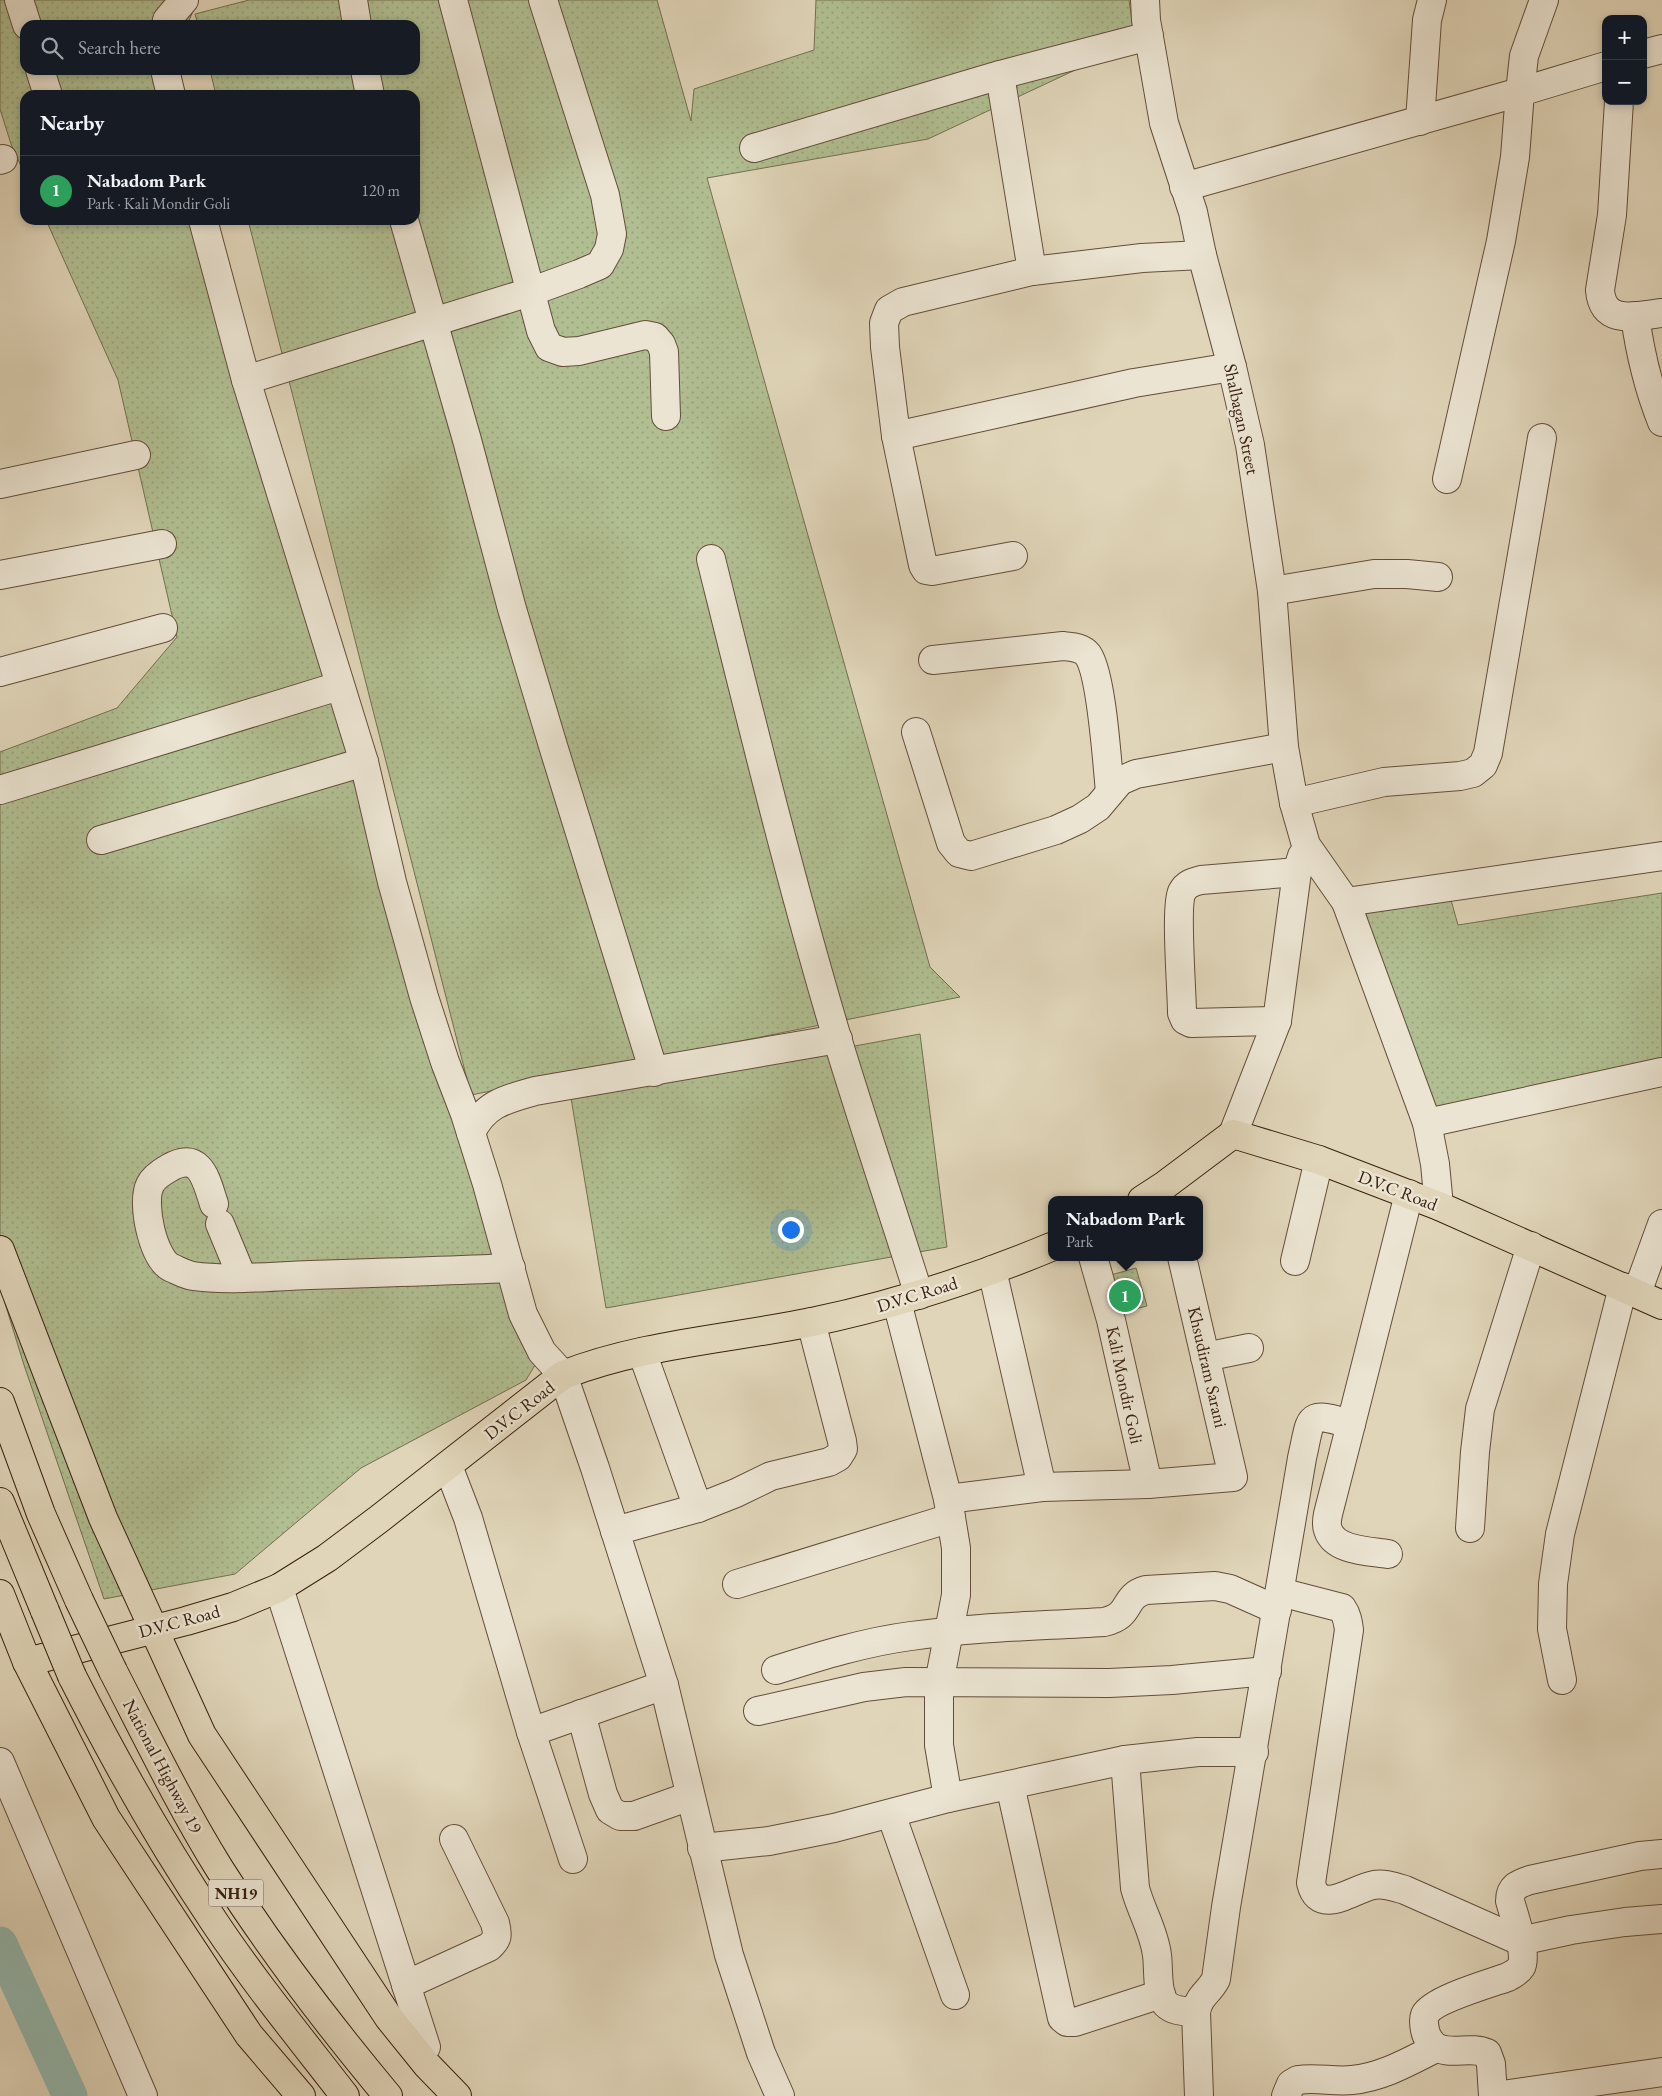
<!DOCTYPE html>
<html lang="en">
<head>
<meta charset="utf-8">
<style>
	:root { --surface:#171b24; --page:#20242c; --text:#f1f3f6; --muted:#9ea1a6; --line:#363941; --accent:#c59692 }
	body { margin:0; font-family:"EB Garamond",serif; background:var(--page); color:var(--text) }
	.controls { position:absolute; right:15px; top:15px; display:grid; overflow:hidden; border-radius:10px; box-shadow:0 2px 8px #0003 }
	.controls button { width:45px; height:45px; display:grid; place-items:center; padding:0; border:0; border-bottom:1px solid var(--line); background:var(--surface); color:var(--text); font:25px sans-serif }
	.you { position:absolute; left:790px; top:1229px; width:18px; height:18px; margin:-12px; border:4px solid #fff; border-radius:50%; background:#1a73e8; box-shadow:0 0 0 8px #1a73e833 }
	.badge { display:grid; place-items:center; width:32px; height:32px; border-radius:50%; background:var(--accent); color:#fff; font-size:16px; font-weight:700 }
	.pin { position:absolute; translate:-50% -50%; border:2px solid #fff; box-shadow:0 1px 5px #0006 }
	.popup { position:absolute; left:1048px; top:1196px; width:155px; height:65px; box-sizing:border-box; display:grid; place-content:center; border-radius:10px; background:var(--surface); filter:drop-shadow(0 1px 4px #0005); font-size:16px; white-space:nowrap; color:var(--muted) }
	.popup b { font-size:19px; color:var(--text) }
	.popup::after { content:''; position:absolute; left:50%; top:100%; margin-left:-10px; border:10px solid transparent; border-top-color:var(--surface) }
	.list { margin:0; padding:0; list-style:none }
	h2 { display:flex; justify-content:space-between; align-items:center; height:65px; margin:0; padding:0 20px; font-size:21px }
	h2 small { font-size:16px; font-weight:400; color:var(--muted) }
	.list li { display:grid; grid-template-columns:32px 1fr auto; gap:15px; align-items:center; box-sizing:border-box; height:70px; padding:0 20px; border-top:1px solid var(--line) }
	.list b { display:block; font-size:19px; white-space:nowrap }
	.list p { margin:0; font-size:16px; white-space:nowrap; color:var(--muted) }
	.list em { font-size:16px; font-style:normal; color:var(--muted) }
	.icon { flex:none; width:28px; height:28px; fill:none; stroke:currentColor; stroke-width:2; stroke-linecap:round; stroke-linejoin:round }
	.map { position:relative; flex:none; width:1662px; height:2096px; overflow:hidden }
	.search { position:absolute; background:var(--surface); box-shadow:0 2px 8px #0003; left:20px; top:20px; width:400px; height:55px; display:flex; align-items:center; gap:12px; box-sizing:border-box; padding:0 18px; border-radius:15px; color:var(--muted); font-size:19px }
	.panel { position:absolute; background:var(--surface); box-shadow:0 2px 8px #0003; left:20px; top:90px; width:400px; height:135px; border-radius:15px }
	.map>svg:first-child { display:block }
	.grass { fill:url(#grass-dots); stroke:#746f50 }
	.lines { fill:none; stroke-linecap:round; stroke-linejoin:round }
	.river { stroke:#94b9af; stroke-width:35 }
	.minor-casing { stroke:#634d3a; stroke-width:30 }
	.major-casing { stroke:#392010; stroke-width:30 }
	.highway-casing { stroke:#392010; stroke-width:30 }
	.minor { stroke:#ebe4d2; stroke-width:28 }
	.major { stroke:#e0d5b9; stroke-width:28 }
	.highway { stroke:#e0d5b9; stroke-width:28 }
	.highway-bridge-casing { stroke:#392010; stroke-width:30; stroke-linecap:butt }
	.highway-bridge { stroke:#e0d5b9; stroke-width:28 }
	.labels { text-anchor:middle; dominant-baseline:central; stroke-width:5; stroke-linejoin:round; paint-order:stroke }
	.shield { fill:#ebe4d2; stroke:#6e5b4a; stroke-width:1 }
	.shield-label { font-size:16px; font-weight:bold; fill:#392010 }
	.street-label { font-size:18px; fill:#392010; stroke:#ebe4d2 }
</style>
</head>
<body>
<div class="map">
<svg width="1662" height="2096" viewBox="0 0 1662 2096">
	<defs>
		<pattern id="grass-dots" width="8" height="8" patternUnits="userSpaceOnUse" patternTransform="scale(1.25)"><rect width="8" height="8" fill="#b0be91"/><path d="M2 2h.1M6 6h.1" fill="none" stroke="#98a37c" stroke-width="1.8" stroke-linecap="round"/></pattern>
	</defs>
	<rect width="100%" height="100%" fill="#e0d5b9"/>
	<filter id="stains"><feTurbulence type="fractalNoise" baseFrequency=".004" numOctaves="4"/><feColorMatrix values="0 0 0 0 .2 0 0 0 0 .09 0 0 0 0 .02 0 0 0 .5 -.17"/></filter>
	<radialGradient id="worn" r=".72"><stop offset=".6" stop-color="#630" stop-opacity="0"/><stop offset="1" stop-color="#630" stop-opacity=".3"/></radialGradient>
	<!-- grass -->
	<g class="grass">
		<path d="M0,0H198L187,25H25V70H172L179,95H25V175L11,144L0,109Z"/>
		<path d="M249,0H657L691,121L694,89L814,50L816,0H1129L1135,42L928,139L707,178L930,967L960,997L471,1095L248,220H415V95H216L210,70H415V25H198L195,14Z"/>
		<path d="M46,220H211L241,337L543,1352L526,1380L361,1468L235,1574L104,1599L24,1365L0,1287V752L117,708L177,637L118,380Z"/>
		<path d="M1662,893V1063L1431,1111L1361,913L1451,900L1458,925Z"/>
		<path d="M920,1034L947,1247L606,1308L571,1098Z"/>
		<path d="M1136,1268L1147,1306L1110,1315L1100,1278Z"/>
	</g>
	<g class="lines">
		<!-- river -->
		<path class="river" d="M0,1944L70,2096"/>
		<defs>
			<g id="minor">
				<path d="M19,0L27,25"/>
				<path d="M353,0L357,25"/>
				<path d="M453,0L541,331L549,347L563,352L579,351L645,335L655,337L661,344L664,352L666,416"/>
				<path d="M1145,0L1146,20L1164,123L1193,212L1202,255L1232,367L1250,445L1272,591L1284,747L1294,803L1306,845L1346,902L1427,1123L1435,1164L1439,1206"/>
				<path d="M166,25L167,20L184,0"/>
				<path d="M1643,54L1662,49"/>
				<path d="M40,70L48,95"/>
				<path d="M165,70L171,95"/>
				<path d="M365,70L370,95"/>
				<path d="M1000,75L1032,271"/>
				<path d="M1619,101L1612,215L1600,290C1603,326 1636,316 1662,313"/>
				<path d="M1420,121L1427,20L1432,0"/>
				<path d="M754,148L1000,75L1149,36"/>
				<path d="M0,160L3,159"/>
				<path d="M1184,187L1520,92L1524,56L1544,0"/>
				<path d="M203,220L246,380L364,762L392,882L424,997L445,1062L465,1114L487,1184L523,1314L542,1352L563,1375L595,1468L664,1685L729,1955L761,2053L780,2096"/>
				<path d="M404,220L467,440L512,609L554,749L654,1072"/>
				<path d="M1635,316C1640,353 1648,387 1662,422"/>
				<path d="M246,380L530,292L579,274L600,265L609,249L612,234L605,195L543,0"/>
				<path d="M896,436L1134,383L1232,367"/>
				<path d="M1447,479L1501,241L1515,157L1520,92L1606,66"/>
				<path d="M0,484L136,455"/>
				<path d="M1013,556L932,571L926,570L923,565L896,436L885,347L884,323L889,310L903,302L1032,271L1142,258L1202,255"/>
				<path d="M711,559C751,720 790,880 837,1038C863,1124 892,1209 919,1295"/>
				<path d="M0,575L162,544"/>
				<path d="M1272,591L1374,574H1407L1438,577"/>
				<path d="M933,660L1063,646C1072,647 1082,647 1088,655C1102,676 1107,763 1110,792"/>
				<path d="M0,672L163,628"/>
				<path d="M916,732L951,843L959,853L971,856L1056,830L1080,819L1098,807L1120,781L1136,774L1284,747"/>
				<path d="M0,790L339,686"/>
				<path d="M1294,803L1384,782L1460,776L1473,773L1483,765L1488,753L1542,438"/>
				<path d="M101,840L364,762"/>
				<path d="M1346,902L1662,856"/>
				<path d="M1277,1021L1191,1023L1185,1020L1182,1013C1182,992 1175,906 1182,892C1186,884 1193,882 1201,880L1297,872"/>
				<path d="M1427,1123L1662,1072"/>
				<path d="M471,1133C484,1104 506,1099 535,1091L838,1039"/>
				<path d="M1233,1134L1277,1021L1297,872L1302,856"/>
				<path d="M214,1204C206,1180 201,1150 169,1168C162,1172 153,1178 150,1185C141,1203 153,1260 172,1268C179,1271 186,1275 193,1276C228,1281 274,1276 310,1275C377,1273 444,1271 511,1268"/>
				<path d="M220,1224L242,1277"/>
				<path d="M1093,1257L1111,1320L1148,1484"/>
				<path d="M1295,1261L1319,1160"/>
				<path d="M992,1270L1042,1487"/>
				<path d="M1637,1293L1662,1224"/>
				<path d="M897,1302L948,1499L956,1548V1595L939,1683V1745L948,1798"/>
				<path d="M642,1352L698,1508"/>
				<path d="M1205,1357L1249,1348"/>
				<path d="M1351,1424L1328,1514C1327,1519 1326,1525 1328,1530C1335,1551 1369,1551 1388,1554"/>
				<path d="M448,1466L468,1518L531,1732L573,1859"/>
				<path d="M948,1499L1042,1487L1148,1484L1233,1477L1182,1257"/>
				<path d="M1470,1528L1475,1452L1480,1409L1531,1246"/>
				<path d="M615,1531L698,1508L736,1493L771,1476L829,1462L838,1457L843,1449L842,1441L811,1322"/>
				<path d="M737,1584L951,1518"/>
				<path d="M279,1588L426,2047"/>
				<path d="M1280,1592L1342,1608C1347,1615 1348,1622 1349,1630L1311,1883C1319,1918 1354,1888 1374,1885C1384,1883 1395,1887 1405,1890L1520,1941L1571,1930L1625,1922L1662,1919"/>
				<path d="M776,1670C820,1656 865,1642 911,1636C975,1627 1040,1626 1104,1622C1134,1615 1121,1597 1146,1590L1215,1586L1230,1589L1277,1610"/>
				<path d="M1562,1680L1552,1629L1553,1584L1560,1534L1623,1287"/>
				<path d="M758,1711L864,1687L906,1682L1109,1683L1172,1680L1267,1671"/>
				<path d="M581,1714L603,1794L610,1810L620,1816H634L690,1796"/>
				<path d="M531,1732L664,1685"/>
				<path d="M1125,1760L1135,1888C1141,1911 1154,1931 1157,1955C1159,1969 1156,1994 1166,2004C1174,2012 1186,2011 1196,2012"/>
				<path d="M0,1762L143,2096"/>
				<path d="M1010,1785L1062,2018L1067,2022H1075L1161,1994"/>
				<path d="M891,1814L955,1995"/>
				<path d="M702,1848L769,1841L834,1828L948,1798L1125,1760L1198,1752H1254"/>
				<path d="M406,1985L489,1947C498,1939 498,1935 495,1923L454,1839"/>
				<path d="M1199,2096L1196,2012C1199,1995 1209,1993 1216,1979L1226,1907L1302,1458C1312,1415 1305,1411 1351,1424L1409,1194"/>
				<path d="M1286,2096L1291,2084L1298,2080C1316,2077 1334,2082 1352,2080C1383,2077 1410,2061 1436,2048"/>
				<path d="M1493,2096L1491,2064L1487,2053C1471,2046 1453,2055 1438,2048C1431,2045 1426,2036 1425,2030C1424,2025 1423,2020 1425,2015C1432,2000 1491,1983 1508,1977C1513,1974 1518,1972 1521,1967C1528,1956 1514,1915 1510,1901C1510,1887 1518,1884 1530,1880L1640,1856L1662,1854"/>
				<path d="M1495,2096L1662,2072"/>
			</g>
			<g id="major">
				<path d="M1142,1200L1165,1185L1233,1134L1319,1160L1439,1206L1662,1305"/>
				<path d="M0,1250L103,1518L202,1735L389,2018L427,2065L457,2096"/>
				<path d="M0,1594L27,1662L106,1818L249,2035L301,2096"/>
				<path d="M27,1662L186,1621L233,1607L279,1588L327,1558L379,1519L563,1375C642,1344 729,1339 812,1322C894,1305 974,1279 1051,1247"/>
			</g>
			<g id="highway">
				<path d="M0,1402L41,1514L79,1600"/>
				<path d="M0,1502L45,1611"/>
				<path d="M113,1671C147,1737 180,1805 219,1868C270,1948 327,2023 388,2096"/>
				<path d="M72,1676C115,1761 162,1844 215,1923C255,1983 301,2039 345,2096"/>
			</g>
		</defs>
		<!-- minor casing -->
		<use href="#minor" class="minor-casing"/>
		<!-- major casing -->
		<use href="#major" class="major-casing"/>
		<!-- highway casing -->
		<use href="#highway" class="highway-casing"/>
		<!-- minor -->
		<use href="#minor" class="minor"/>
		<!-- major -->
		<use href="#major" class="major"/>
		<!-- highway -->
		<use href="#highway" class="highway"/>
		<defs>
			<g id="highway-bridge">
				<path d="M79,1600L113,1671"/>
				<path d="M45,1611L72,1676"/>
			</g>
		</defs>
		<!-- highway-bridge casing -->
		<use href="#highway-bridge" class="highway-bridge-casing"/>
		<!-- highway-bridge -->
		<use href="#highway-bridge" class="highway-bridge"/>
	</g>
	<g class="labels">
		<!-- shield labels -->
		<rect class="shield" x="208.5" y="1879.5" width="55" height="27" rx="4"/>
		<g class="shield-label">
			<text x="236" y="1893">NH19</text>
		</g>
		<!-- street labels -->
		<g class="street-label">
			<text transform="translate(1242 419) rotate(78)">Shalbagan Street</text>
			<text transform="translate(1398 1190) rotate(21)">D.V.C Road</text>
			<text transform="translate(917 1294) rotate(-17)">D.V.C Road</text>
			<text transform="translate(1208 1367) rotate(77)">Khsudiram Sarani</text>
			<text transform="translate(1125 1385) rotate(78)">Kali Mondir Goli</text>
			<text transform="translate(519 1410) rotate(-38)">D.V.C Road</text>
			<text transform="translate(179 1621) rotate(-15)">D.V.C Road</text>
			<text transform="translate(163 1766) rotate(62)">National Highway 19</text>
		</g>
	</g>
	<rect width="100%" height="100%" filter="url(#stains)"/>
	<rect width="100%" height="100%" fill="url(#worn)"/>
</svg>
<div class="controls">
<button>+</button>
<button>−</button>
</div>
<div class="you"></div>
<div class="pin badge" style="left:1125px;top:1296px;background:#2e9e5b">1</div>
<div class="popup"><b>Nabadom Park</b>Park</div>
<div class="search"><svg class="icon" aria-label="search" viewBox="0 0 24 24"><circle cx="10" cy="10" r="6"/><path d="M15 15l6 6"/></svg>Search here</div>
<section class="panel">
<h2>Nearby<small></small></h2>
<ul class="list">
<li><span class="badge" style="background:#2e9e5b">1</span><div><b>Nabadom Park</b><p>Park · Kali Mondir Goli</p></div><em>120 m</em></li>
</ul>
</section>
</div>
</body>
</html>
